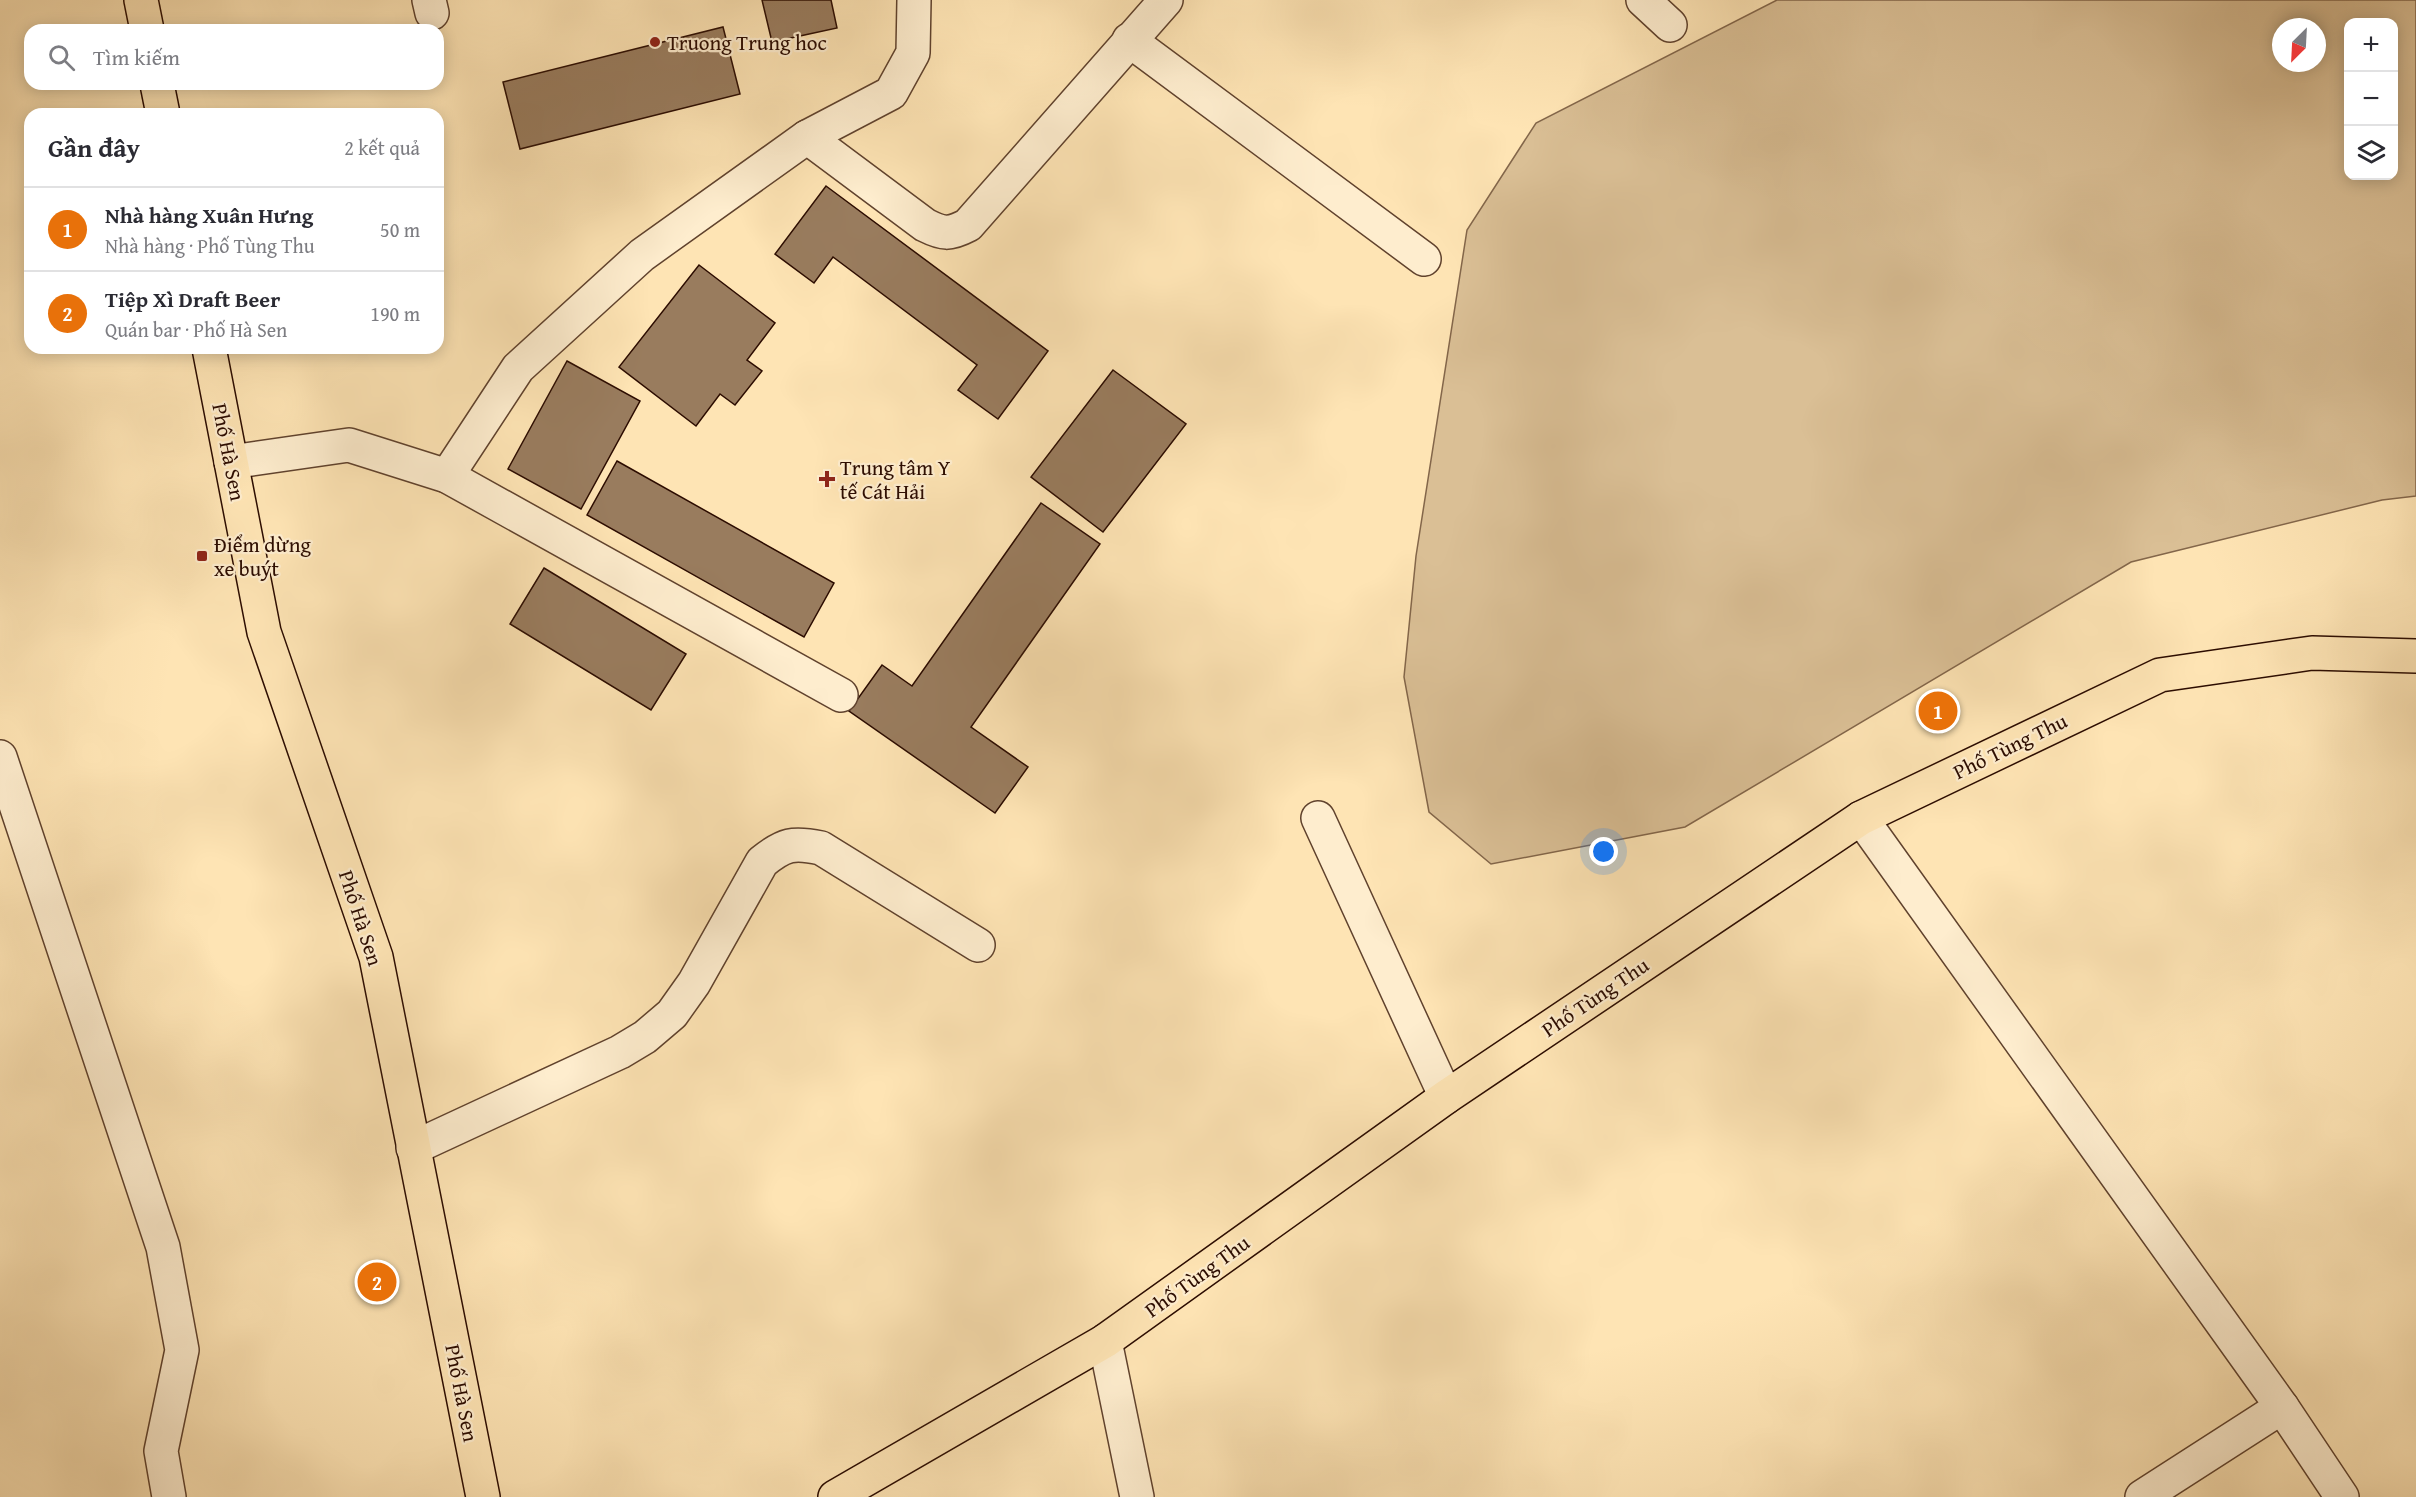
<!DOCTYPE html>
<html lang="vi">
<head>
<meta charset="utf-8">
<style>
	:root { --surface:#fff; --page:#f7f7f7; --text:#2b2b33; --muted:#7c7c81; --line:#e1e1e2; --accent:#8f2418 }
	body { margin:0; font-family:"Gentium Book Plus",serif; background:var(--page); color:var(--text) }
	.controls { position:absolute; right:18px; top:18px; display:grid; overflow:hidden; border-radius:12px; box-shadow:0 3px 15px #0003 }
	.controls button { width:54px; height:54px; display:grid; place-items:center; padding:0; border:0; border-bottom:2px solid var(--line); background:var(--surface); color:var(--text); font:30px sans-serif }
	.compass { position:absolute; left:2272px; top:18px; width:54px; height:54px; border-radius:50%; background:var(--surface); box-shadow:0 3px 15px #0003; rotate:204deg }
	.you { position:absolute; left:1604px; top:852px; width:21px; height:21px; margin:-15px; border:4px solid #fff; border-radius:50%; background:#1a73e8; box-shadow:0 0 0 9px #1a73e833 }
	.badge { display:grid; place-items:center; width:39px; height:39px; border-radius:50%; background:var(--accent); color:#fff; font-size:20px; font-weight:700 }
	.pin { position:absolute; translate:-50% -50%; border:3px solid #fff; box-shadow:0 2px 6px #0006 }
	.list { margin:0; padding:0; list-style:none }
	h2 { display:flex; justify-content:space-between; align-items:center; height:78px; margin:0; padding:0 24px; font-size:26px }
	h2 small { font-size:20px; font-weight:400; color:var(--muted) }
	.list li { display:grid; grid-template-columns:39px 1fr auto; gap:18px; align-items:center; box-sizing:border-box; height:84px; padding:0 24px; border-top:2px solid var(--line) }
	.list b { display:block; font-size:22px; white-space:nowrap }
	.list p { margin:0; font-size:20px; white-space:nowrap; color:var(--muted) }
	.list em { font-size:20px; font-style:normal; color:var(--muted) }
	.icon { flex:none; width:33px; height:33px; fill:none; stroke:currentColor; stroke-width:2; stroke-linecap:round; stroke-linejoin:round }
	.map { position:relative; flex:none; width:2416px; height:1497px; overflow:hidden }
	.search { position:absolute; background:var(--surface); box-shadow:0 3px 15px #0003; left:24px; top:24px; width:420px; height:66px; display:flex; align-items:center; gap:15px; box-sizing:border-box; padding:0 21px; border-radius:18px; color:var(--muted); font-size:22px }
	.panel { position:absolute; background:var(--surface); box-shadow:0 3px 15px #0003; left:24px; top:108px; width:420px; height:246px; border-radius:18px }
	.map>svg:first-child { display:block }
	.green { fill:#dabf95; stroke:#83664a; stroke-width:1.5; fill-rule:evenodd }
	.building { fill:#997c5e; stroke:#2c0c00; stroke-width:1.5 }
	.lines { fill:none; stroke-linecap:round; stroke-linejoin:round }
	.minor-casing { stroke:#60422d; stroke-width:36 }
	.major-casing { stroke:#2c0c00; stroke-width:36 }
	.minor { stroke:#feedce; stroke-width:33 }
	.major { stroke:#fee4b4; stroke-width:33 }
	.poi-dot { fill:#8f2418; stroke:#feedce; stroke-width:2 }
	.labels { text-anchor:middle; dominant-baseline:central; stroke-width:4.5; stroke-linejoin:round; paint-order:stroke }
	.poi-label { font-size:21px; fill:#2c0c00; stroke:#feedce; text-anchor:start }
	.street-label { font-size:21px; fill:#2c0c00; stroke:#feedce }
</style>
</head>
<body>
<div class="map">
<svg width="2416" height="1497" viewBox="0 0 2416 1497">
	<rect width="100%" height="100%" fill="#fee4b4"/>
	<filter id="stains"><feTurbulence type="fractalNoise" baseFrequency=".00333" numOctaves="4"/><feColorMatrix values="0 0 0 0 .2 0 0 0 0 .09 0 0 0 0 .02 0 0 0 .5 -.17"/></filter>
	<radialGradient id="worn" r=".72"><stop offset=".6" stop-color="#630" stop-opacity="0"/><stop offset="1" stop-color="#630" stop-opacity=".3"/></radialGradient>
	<!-- green -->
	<path class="green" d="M1777,0H2416V496L2382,500L2131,562L1685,827L1491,864L1429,812L1404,677L1416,556L1467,230L1536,123ZM2348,22H2394V176H2348ZM2281,27H2317V63H2281Z"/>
	<!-- building -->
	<g class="building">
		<path d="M762,0H831L837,28L772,42Z"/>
		<path d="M723,27L740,94L520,149L503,82Z"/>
		<path d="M826,186L1048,351L998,419L958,390L977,365L833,257L814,283L775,254Z"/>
		<path d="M699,265L775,323L747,360L762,371L735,405L720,394L696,426L619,367Z"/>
		<path d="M567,361L640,401L581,509L508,469Z"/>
		<path d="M1113,370L1186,424L1103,532L1031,477Z"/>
		<path d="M617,461L834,583L804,637L587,515Z"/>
		<path d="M1041,503L1100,544L971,727L1028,767L995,813L849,711L882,665L912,686Z"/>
		<path d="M544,568L686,654L651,710L510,624Z"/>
	</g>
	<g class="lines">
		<defs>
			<g id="minor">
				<path d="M429,0L432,13"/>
				<path d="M1643,0L1670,25"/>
				<path d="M1129,40L1424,259"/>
				<path d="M807,137L891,93L913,53L914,0"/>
				<path d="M231,462L349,445L447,476L841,695"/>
				<path d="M447,476L518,368L642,255L807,137L925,225C943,234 949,235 968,225L1166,0"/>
				<path d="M0,757L163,1247L182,1350L161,1451L169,1497"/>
				<path d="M1318,818L1446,1097"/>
				<path d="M1861,818L2282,1407L2342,1497"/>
				<path d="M413,1148L620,1052L645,1037L672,1014L694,983L762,862C784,844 793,842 821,848L978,945"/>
				<path d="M1105,1341L1137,1497"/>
				<path d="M2142,1497L2282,1407"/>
			</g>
			<g id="major">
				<path d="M141,0L147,30"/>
				<path d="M157,84L163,114"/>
				<path d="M209,348L264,632L376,957L483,1497"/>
				<path d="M835,1497L1105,1341L1446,1097L1861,818L2160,675L2312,653L2416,656"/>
			</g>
		</defs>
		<!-- minor casing -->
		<use href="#minor" class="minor-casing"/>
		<!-- major casing -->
		<use href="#major" class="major-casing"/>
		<!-- minor -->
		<use href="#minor" class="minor"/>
		<!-- major -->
		<use href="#major" class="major"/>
	</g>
	<!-- markers -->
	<g class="poi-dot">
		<circle cx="655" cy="42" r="6"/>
		<path d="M824 470h6v6h6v6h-6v6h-6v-6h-6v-6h6z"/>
		<rect x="196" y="550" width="12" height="12" rx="3"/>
	</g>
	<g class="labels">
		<!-- poi labels -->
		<g class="poi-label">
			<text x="667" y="42">Truong Trung hoc</text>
			<text x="840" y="467">Trung tâm Y<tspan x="840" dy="24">tế Cát Hải</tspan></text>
			<text x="214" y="544">Điểm dừng<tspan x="214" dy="24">xe buýt</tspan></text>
		</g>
		<!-- street labels -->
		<g class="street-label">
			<text transform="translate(229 452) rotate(79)">Phố Hà Sen</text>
			<text transform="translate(2010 746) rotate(-26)">Phố Tùng Thu</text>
			<text transform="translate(361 918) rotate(72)">Phố Hà Sen</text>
			<text transform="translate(1595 997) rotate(-34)">Phố Tùng Thu</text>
			<text transform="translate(1197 1276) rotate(-36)">Phố Tùng Thu</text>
			<text transform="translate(462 1393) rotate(79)">Phố Hà Sen</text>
		</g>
	</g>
	<rect width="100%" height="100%" filter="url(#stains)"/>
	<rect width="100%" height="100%" fill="url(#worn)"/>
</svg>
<div class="controls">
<button>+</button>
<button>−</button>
<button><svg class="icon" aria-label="layers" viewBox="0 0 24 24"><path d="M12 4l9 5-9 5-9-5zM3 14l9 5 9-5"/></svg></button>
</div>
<svg class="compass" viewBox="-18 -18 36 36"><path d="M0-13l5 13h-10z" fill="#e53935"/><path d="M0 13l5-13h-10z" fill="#7c7c81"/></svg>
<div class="you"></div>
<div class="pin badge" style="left:1938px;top:711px;background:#e8710a">1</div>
<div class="pin badge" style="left:377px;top:1282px;background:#e8710a">2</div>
<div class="search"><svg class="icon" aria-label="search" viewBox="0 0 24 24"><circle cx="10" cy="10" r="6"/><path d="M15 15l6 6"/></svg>Tìm kiếm</div>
<section class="panel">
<h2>Gần đây<small>2 kết quả</small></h2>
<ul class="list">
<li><span class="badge" style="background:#e8710a">1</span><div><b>Nhà hàng Xuân Hưng</b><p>Nhà hàng · Phố Tùng Thu</p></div><em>50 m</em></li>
<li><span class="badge" style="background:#e8710a">2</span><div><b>Tiệp Xì Draft Beer</b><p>Quán bar · Phố Hà Sen</p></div><em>190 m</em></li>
</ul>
</section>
</div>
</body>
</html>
